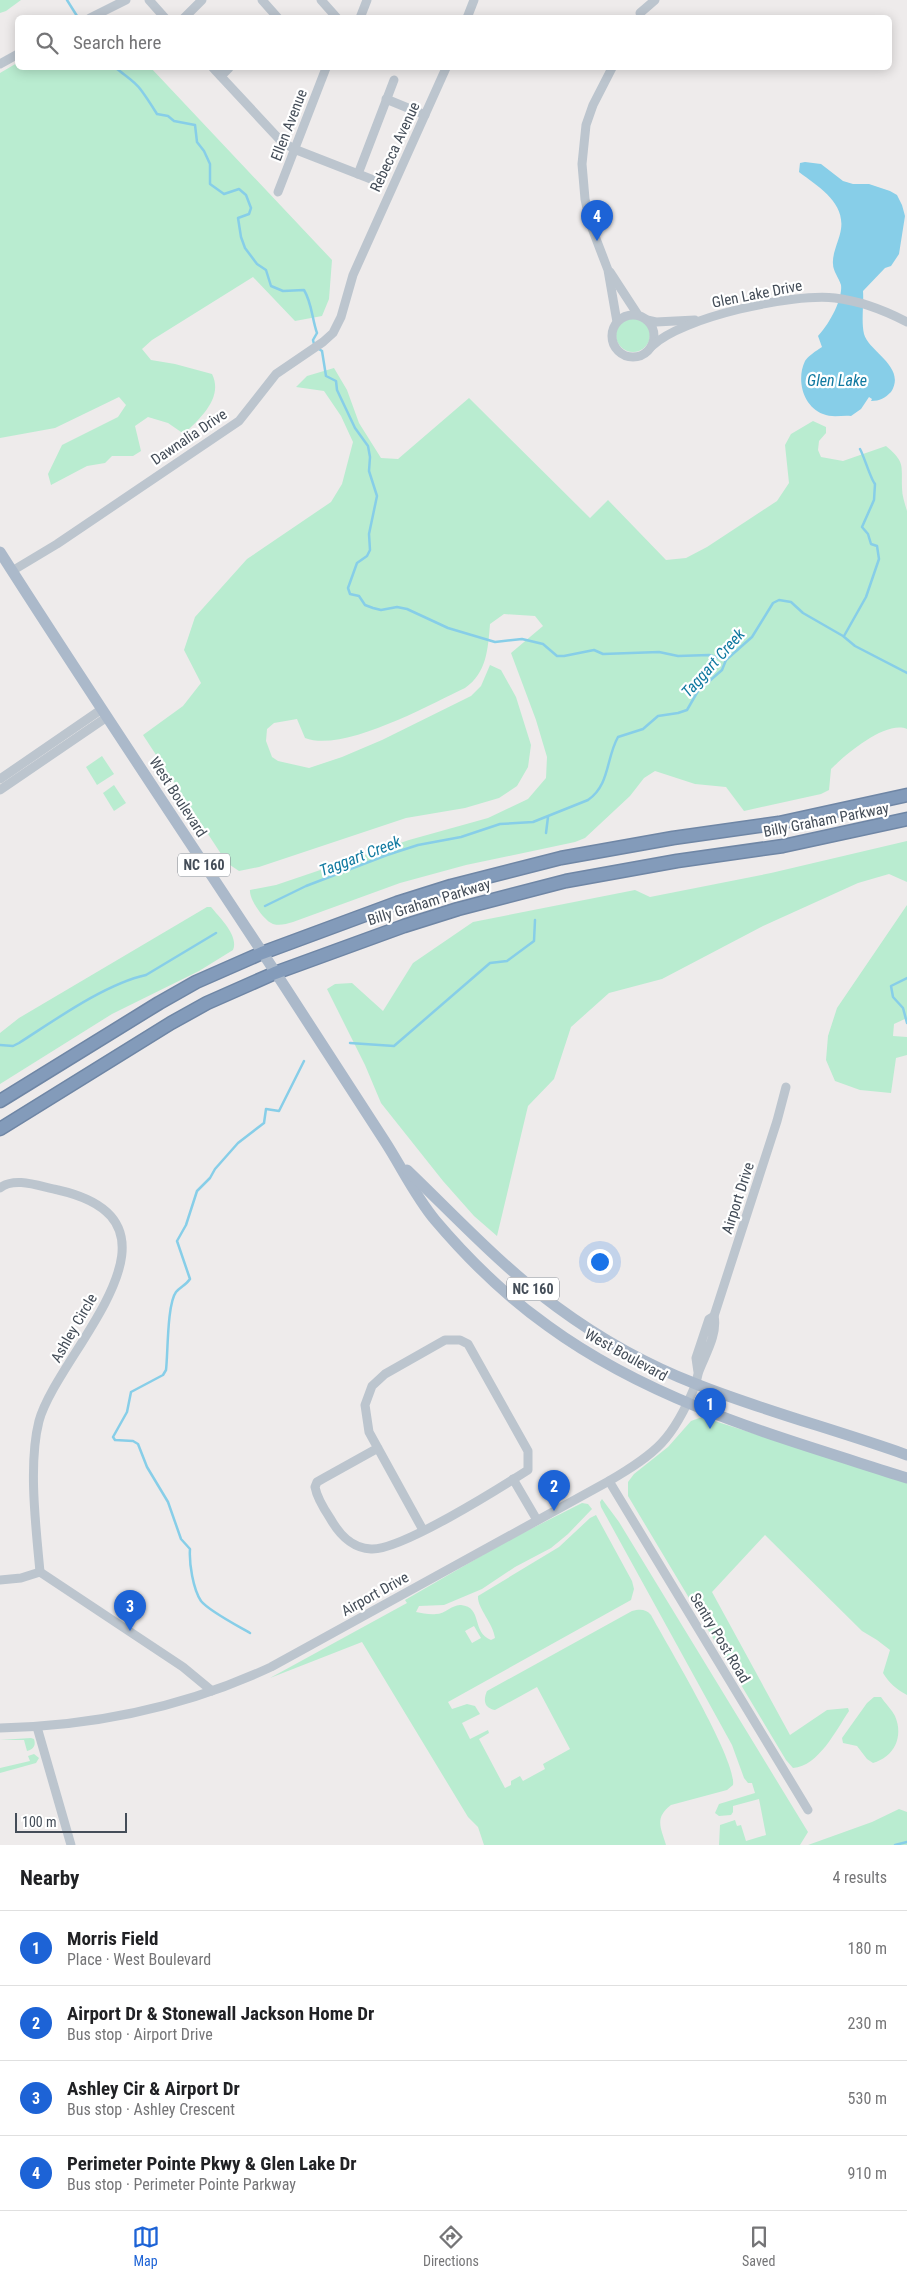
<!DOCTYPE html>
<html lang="en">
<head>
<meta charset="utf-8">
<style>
	:root { --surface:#fff; --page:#f6f6f6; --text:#202124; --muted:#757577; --line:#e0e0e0; --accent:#1d63d6 }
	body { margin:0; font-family:"Roboto Condensed",sans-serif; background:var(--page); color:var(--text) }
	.scale { position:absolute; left:15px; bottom:12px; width:112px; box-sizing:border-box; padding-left:5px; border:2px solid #444d58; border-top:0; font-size:14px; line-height:18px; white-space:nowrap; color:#444d58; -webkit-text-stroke:4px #fff; paint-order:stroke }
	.you { position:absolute; left:599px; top:1261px; width:18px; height:18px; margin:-12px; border:4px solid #fff; border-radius:50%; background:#1a73e8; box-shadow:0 0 0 8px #1a73e833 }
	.badge { display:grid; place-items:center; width:32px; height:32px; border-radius:50%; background:var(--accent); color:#fff; font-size:16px; font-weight:700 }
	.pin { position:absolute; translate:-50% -41px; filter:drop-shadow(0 1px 2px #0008) }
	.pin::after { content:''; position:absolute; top:26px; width:18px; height:15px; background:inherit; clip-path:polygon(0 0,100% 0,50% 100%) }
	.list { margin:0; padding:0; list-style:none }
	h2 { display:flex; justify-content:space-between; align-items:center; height:65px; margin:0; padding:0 20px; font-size:21px }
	h2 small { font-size:16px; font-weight:400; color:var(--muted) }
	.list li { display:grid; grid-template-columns:32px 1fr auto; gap:15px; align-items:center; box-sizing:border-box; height:75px; padding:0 20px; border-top:1px solid var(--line) }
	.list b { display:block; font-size:19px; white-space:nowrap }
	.list p { margin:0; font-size:16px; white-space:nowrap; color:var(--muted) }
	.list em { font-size:16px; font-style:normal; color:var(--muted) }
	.icon { flex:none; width:28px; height:28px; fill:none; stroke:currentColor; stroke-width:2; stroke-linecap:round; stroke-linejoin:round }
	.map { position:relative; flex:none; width:907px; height:1845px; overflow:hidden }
	.search { position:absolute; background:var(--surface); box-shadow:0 2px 12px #0003; left:15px; right:15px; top:15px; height:55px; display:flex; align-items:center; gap:12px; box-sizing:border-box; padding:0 18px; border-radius:8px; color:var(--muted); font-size:19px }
	.sheet { height:365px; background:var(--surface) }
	nav { display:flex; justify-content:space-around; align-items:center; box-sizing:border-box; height:70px; border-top:1px solid var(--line); background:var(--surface); font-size:14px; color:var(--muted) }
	nav a { display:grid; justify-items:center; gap:2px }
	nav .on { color:var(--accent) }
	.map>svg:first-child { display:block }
	.green { fill:#b9ecd0; fill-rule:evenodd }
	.water { fill:#87cee8 }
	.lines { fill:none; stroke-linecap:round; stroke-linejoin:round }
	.stream { stroke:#87cee8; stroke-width:2.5 }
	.highway-casing { stroke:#6f86a5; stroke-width:15 }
	.minor { stroke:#bcc5ce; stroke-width:9 }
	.major { stroke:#abb9ca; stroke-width:11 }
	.highway { stroke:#839bba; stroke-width:12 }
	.labels { text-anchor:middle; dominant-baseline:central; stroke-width:4.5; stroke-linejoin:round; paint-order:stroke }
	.shield { fill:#fff; stroke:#7c828a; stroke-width:1 }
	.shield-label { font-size:14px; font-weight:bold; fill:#444d58 }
	.street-label { font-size:15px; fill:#444d58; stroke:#fff }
	.water-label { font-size:16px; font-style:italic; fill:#1079a0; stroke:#fff }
</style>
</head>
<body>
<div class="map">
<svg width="907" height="1845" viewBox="0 0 907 1845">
	<rect width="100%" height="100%" fill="#eeebeb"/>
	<!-- green -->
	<g class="green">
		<path d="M0,0H21L6,11L0,13Z"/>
		<path d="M17,63L18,68H151L332,260L329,299L322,316L295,321L253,277L152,340L142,349L151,360L175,364L212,374C224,398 199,419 184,434L168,423L148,417L135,426L141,451L133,456H112L105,463L87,466L51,485L48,474L62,445L118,417L126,405L119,397L55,428L0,438V73Z"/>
		<circle cx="633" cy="335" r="17"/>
		<path d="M334,368L347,390L359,423L381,458L398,459L469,398L590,518L608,500L666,560L686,558L707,547L777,501L789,483L785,445L791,434L813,421L826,427V433L819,441L818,450L821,457L843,461L886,446C906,463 901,465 902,488C902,496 905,504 907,511V729C886,720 846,754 831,769L829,790L821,794L744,811L726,787L695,784L655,771L644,778L630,796L585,838L575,842L466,865L400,883L293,922C286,924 280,926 273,924C264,921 249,899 250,890L276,885L409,840L488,818L528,799L546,778L547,757L536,720L511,653L543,626L535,616L504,614L490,624C488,648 487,673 465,688C429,705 343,753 305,738L297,719L274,723L267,729L266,741L272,757L278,761L309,768L342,757L382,740L471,696L481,686L490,665L501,670L516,697L531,745L528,767L517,786L499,798L465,808L406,818L259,867L239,871L227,863L143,735L183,706L201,683L184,650L195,617L247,559L331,502L342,484L353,442L341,416L324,391L296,387L307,376Z"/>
		<path d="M102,756L114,774L97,785L86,767Z"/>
		<path d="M114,785L126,803L114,811L103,793Z"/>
		<path d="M907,841V882L889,874L858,883L763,926L662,979L609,993L571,1027L554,1079L528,1106L497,1236L474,1216L443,1181L381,1103L365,1065L327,989L335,984L352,983L383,1011L413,963L473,922L635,890L650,897L771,873Z"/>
		<path d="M907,905V1018L894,1024L893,1036L907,1037V1055L896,1058L891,1093L860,1090L835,1081L826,1060L828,1036L837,1008Z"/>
		<path d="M207,907H211C220,918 239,936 233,950L199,971L112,1014L0,1084V1033L19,1018Z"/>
		<path d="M702,1417L907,1482V1695C896,1689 889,1683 883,1673L890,1650L877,1640L862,1631L765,1535L712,1592L790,1735L827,1710L848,1708L849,1711C836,1730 819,1766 793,1768L786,1760L628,1496V1482L634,1474L668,1447L691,1421Z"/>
		<path d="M602,1499L619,1522L808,1832L800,1845H719L720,1825L735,1820L737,1826L741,1825L746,1841L766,1835L759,1799L733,1806V1812L731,1815L719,1816L715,1813L719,1804L755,1793L752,1783H748L744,1778L732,1745L601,1507L600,1502Z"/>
		<path d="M582,1503L588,1504L592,1509L568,1534L551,1548L515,1567L482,1589L444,1605L419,1606L416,1612C422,1613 430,1615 436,1614C445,1614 453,1604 461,1605C483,1607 471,1632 491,1640L495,1638C493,1623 477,1608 478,1596L559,1547L590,1518L596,1515L632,1581L634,1589L631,1600L448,1702L452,1709L467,1704L475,1706L480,1714L462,1723L470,1739L488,1730L489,1733L479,1739L505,1788L511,1785V1781L520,1776L523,1781L545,1769L543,1764L570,1749L537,1687L495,1710C484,1708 483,1700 487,1691L632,1611C640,1609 646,1609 651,1615C666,1643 737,1760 733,1785L727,1790L671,1805C654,1818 661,1828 666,1845H484L478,1827L468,1817L362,1642L270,1678L407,1603L405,1600L507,1541ZM474,1626L481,1638L472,1643L465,1631Z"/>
		<path d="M874,1697H881C885,1703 892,1710 895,1716C904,1737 894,1757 873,1763L867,1759L857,1746L843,1743L842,1738L867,1703Z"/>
		<path d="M31,1738L34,1739C36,1745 34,1749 27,1751L24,1740H0Z"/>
		<path d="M34,1754L39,1758L36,1763L0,1773V1768L30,1761L28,1756Z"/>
		<path d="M899,1809L907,1812V1845H808L872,1822Z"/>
	</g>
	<!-- water -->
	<path class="water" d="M805,162L821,164L843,181L853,184H869L890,191L897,195L902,205L905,216L899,254L891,266L885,268L863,291C864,304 861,321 864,334C869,352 907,367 891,392C885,398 880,401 871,401L872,399L869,397L861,409L851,416C842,415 832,418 823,414C803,406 796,380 805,361C808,356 816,351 822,347L818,336C828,326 843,300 841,285C839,278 833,271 833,264C832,255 838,242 840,234C848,204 820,188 799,172L800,163Z"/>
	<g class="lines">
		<!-- stream -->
		<g class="stream">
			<path d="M67,0L77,16"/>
			<path d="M116,68C124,75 135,81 141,90C147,98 152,106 157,114L168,116L174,121L195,125L197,142L204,151L210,164V184L224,194L239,189L246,195L251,208L249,214L238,218L241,237L245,248L257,264L266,270L271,286L283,291L304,290C312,303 312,319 317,333L313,340L314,344"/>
			<path d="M319,349L322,351L326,376L336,381L337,390L355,428L368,446L370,457L369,471L377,496L369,534L370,550L367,556L357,563L348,588L350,594L359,596L365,605L373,608L381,610L397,607L407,609L448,628L495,642L522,639L543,644L557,656H564L594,650L603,654L659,652L678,656L709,655L726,660"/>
			<path d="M844,636L866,597L879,559L877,546L871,544L868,534L862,527L874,500L875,484C871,480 864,456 860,449"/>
			<path d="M546,833L548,817"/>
			<path d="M265,906L306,886L387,855L418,845L461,837L500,824L533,822L588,800C610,785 606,758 618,737L643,729L658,716L678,713L687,710L698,691L722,670L726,660L752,637L773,603L779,600L791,602L803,613L843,636L855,646L907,673"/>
			<path d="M907,978L891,986L893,997L903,1008L907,1023"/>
			<path d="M350,1043L394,1046L490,963L507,961L534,941L535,920"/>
			<path d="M0,1045L13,1046L19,1043C55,1020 105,984 146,975L216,933"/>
			<path d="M250,1633C238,1626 209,1611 201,1601C193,1589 189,1563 190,1549L181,1539L168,1502L147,1467L138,1444L133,1441L115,1440L113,1437L127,1412L131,1392L163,1375L166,1370C168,1354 167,1304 176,1292C180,1287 186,1285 190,1279L177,1241L186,1225L197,1191L210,1178L215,1169L238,1143L264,1123L266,1109L279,1111L304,1061"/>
			<path d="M895,1845L907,1842"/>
		</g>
		<defs>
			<g id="highway">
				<path d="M0,1101L159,1003L196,982L262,953L397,903L451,886L561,858L673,838L779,823L907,795"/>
				<path d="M0,1129L171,1023L207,1003L275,973L404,926L458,909L566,881L677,861L783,846L907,819"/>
			</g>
		</defs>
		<!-- highway casing -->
		<use href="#highway" class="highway-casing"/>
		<!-- minor -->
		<g class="minor">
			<path d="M149,0L165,18"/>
			<path d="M262,0L278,18"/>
			<path d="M321,0L337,18"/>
			<path d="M640,13L655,0"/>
			<path d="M90,18L126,0"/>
			<path d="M184,18L202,0"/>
			<path d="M360,18L367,0"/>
			<path d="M467,18L474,0"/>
			<path d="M0,64L18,54"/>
			<path d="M213,68L280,140L294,149L376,181"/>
			<path d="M612,68L593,105L586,125L582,164L585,199L590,223L608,270L617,322"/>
			<path d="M221,76L229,68"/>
			<path d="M386,99L425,115"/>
			<path d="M358,174L394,80"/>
			<path d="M278,192L326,68"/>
			<path d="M610,272L638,315"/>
			<circle cx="633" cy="336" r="21"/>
			<path d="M647,320L656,322L695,320"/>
			<path d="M652,346C682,317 793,293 835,298C861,301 884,310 907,322"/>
			<path d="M12,571L57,544L239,421L276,374L323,342L333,333L341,317L353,275L446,68"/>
			<path d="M0,779L102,709"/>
			<path d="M0,790L107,717"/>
			<path d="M0,1188C15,1176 41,1187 58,1190C204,1223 58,1352 39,1421C28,1464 36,1528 40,1572"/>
			<path d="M714,1316L777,1121L786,1087"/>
			<path d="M378,1448L324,1478L317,1482L315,1487C317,1498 324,1509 330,1518C339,1534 351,1548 371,1549C400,1551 500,1488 528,1470V1451L468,1344L460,1340H445L385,1374L372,1386L365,1405L369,1432L423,1530"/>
			<path d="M513,1479L537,1520"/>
			<path d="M609,1481L808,1810"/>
			<path d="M40,1572L183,1667L212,1691"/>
			<path d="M0,1580L21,1578L40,1572"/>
			<path d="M37,1727L71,1845"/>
			<path d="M0,1728C95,1726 185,1707 271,1667L609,1481C657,1453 673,1439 695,1386C697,1381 697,1376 699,1371C705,1355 718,1334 714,1316L709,1319L696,1358L698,1372"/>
		</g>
		<!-- major -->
		<g class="major">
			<path d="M0,552C93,698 190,842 285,987C318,1038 351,1089 384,1140C401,1166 415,1196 435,1220C468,1259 506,1296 548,1326C655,1404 783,1438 907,1478"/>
			<path d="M407,1170C456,1217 502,1267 557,1307C599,1338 647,1365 696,1384C764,1411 837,1430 907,1455"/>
		</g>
		<!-- highway -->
		<use href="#highway" class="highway"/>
	</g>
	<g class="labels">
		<!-- shield labels -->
		<g class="shield">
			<rect x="178" y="853.5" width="52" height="23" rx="4"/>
			<rect x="507" y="1277.5" width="52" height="23" rx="4"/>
		</g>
		<g class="shield-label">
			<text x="204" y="865">NC 160</text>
			<text x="533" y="1289">NC 160</text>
		</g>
		<!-- street labels -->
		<g class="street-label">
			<text transform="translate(289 125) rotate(-69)">Ellen Avenue</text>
			<text transform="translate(395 147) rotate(-65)">Rebecca Avenue</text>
			<text transform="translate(757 294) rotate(-11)">Glen Lake Drive</text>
			<text transform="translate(189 437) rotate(-34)">Dawnalia Drive</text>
			<text transform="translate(178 797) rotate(57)">West Boulevard</text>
			<text transform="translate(826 820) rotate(-11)">Billy Graham Parkway</text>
			<text transform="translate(429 902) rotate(-17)">Billy Graham Parkway</text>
			<text transform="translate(738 1198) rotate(-72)">Airport Drive</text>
			<text transform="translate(74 1328) rotate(-60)">Ashley Circle</text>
			<text transform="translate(626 1355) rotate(29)">West Boulevard</text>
			<text transform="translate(375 1594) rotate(-29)">Airport Drive</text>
			<text transform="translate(720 1638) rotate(59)">Sentry Post Road</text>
		</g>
		<!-- water labels -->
		<g class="water-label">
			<text x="837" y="380">Glen Lake</text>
			<text transform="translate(713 663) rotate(-48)">Taggart Creek</text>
			<text transform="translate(360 856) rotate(-21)">Taggart Creek</text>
		</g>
	</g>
</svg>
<div class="scale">100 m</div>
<div class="you"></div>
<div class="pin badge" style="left:710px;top:1429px">1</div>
<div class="pin badge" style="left:554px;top:1511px">2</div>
<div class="pin badge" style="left:130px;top:1631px">3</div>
<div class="pin badge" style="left:597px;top:241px">4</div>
<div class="search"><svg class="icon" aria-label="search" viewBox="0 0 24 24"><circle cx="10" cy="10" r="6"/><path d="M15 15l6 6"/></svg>Search here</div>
</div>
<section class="sheet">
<h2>Nearby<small>4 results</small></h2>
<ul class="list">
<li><span class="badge">1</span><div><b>Morris Field</b><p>Place · West Boulevard</p></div><em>180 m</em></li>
<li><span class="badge">2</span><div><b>Airport Dr &amp; Stonewall Jackson Home Dr</b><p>Bus stop · Airport Drive</p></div><em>230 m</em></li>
<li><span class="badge">3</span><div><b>Ashley Cir &amp; Airport Dr</b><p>Bus stop · Ashley Crescent</p></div><em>530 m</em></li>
<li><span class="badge">4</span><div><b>Perimeter Pointe Pkwy &amp; Glen Lake Dr</b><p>Bus stop · Perimeter Pointe Parkway</p></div><em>910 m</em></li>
</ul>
</section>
<nav>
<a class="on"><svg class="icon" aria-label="map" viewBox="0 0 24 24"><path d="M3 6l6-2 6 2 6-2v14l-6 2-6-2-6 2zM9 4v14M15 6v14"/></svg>Map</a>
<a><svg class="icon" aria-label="directions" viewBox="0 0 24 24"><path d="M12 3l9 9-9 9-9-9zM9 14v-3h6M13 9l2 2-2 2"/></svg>Directions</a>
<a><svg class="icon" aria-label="saved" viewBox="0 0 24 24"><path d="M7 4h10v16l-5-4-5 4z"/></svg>Saved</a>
</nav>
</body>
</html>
